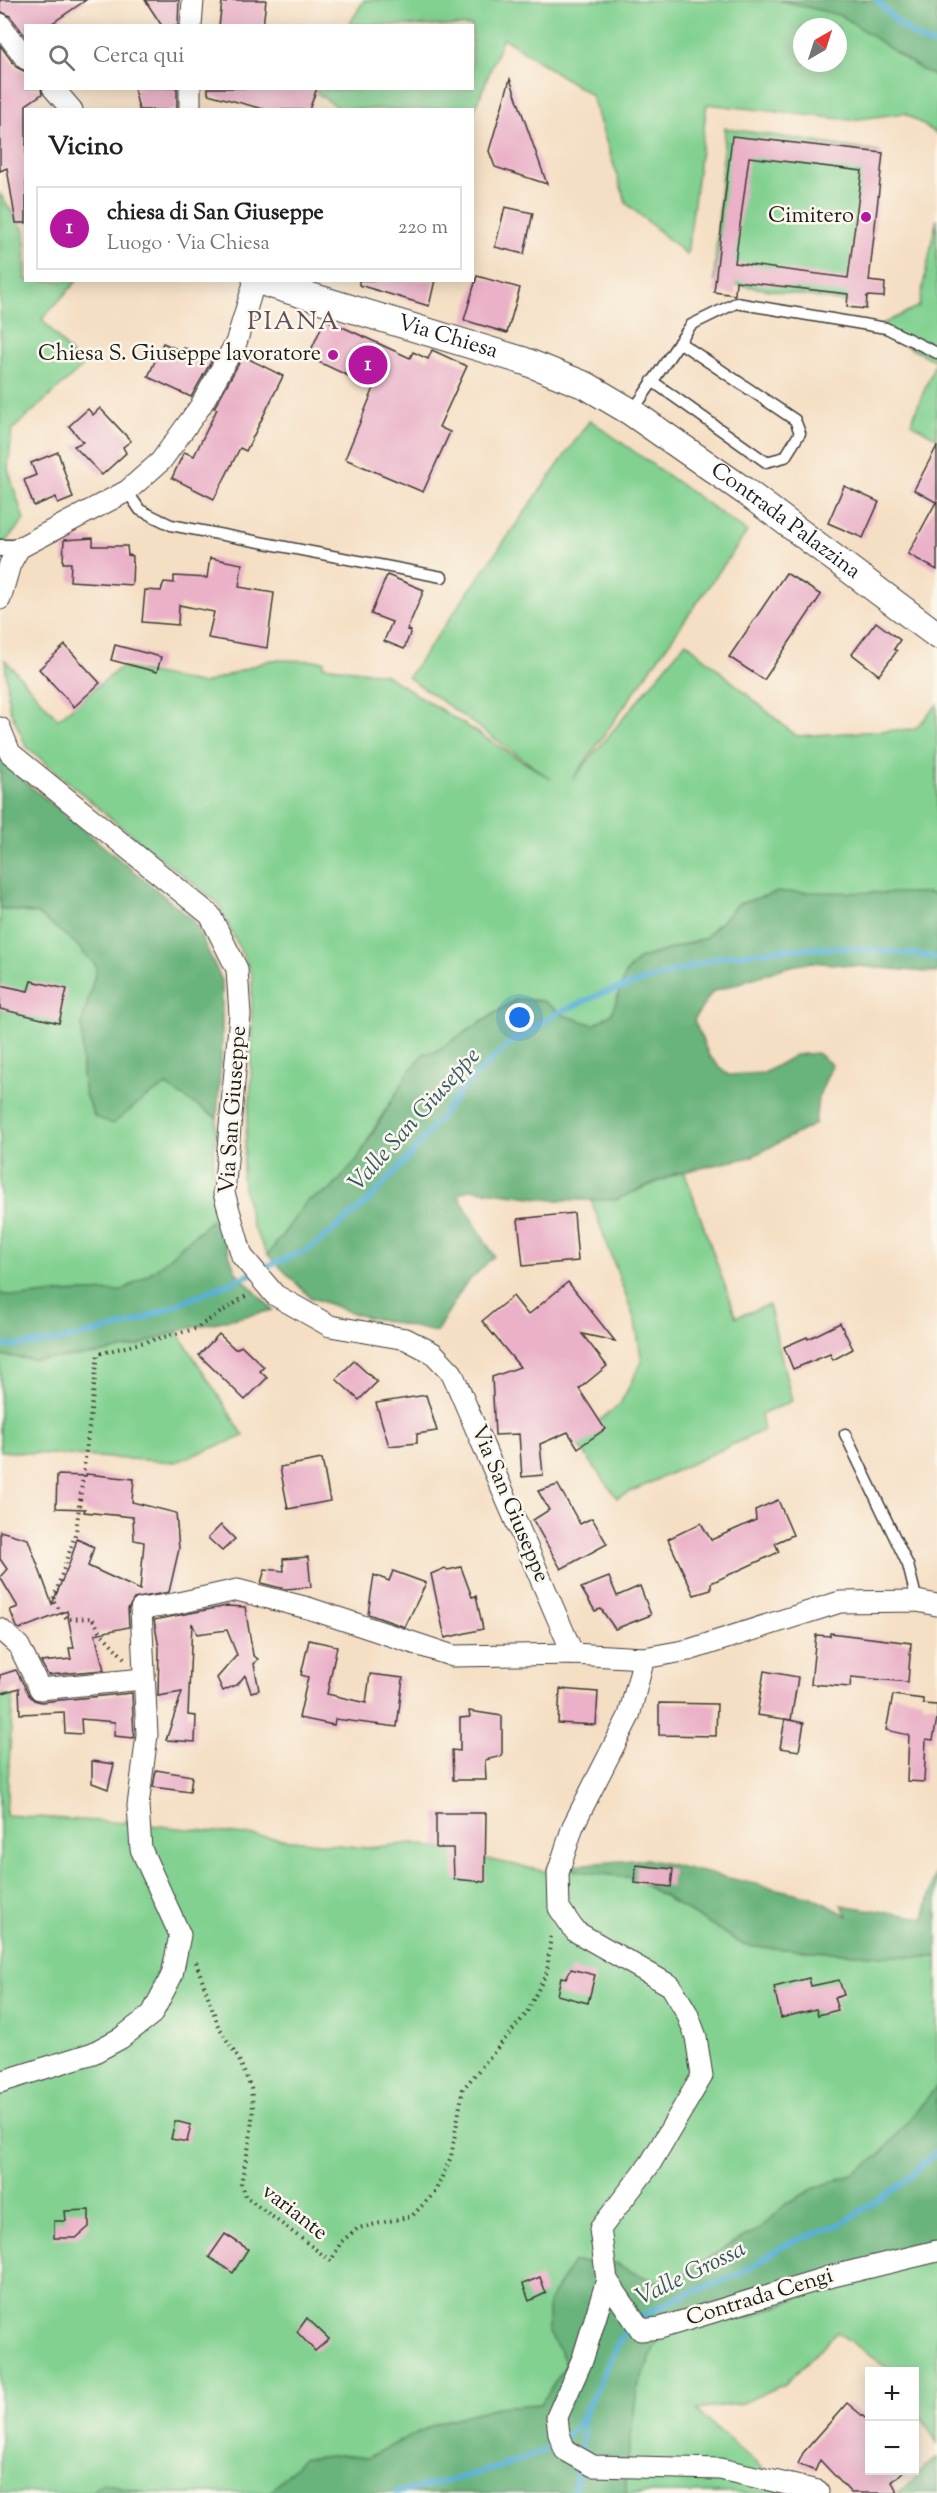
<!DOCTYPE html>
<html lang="it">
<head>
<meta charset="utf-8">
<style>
	:root { --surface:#fff; --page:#f6f6f6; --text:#202124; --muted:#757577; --line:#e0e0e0; --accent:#b5179e }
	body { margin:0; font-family:"Sorts Mill Goudy",serif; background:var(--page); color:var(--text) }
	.controls { position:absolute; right:18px; bottom:18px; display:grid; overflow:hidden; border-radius:0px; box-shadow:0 3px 15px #0003 }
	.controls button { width:54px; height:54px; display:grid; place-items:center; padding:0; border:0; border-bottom:2px solid var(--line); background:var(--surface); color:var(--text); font:30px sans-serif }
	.compass { position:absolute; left:793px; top:18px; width:54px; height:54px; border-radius:50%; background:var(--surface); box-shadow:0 3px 15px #0003; rotate:39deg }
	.you { position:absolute; left:520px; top:1018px; width:21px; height:21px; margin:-15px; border:4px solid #fff; border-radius:50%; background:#1a73e8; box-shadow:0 0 0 9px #1a73e833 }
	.badge { display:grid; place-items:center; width:39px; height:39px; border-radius:50%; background:var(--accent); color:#fff; font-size:20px; font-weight:700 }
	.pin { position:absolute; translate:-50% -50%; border:3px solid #fff; box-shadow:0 2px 6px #0006 }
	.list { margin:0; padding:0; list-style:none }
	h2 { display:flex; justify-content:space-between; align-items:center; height:78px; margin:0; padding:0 24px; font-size:26px }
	h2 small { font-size:20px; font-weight:400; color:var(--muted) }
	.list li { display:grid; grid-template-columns:39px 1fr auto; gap:18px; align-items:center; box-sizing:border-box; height:84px; margin:0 12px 12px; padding:0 12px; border:2px solid var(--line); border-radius:0px }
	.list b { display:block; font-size:22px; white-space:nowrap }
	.list p { margin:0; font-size:20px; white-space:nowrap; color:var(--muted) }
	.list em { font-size:20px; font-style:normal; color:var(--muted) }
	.icon { flex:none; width:33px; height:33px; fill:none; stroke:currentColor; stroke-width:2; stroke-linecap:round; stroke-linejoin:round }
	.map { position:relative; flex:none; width:937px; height:2493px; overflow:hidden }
	.search { position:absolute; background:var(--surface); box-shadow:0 3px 15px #0003; left:24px; top:24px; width:450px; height:66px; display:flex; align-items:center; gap:15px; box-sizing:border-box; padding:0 21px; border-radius:0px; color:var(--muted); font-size:22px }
	.panel { position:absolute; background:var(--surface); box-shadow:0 3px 15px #0003; left:24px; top:108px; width:450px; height:174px; border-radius:0px }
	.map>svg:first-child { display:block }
	.green { fill:#82d191; stroke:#4f7656; stroke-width:1.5; fill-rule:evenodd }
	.forest { fill:#69b37b; stroke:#42684c; stroke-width:1.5 }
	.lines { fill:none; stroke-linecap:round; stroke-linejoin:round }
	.stream { stroke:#58b1d5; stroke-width:6 }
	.building { fill:#eab1c8; fill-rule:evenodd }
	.service-casing { stroke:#3d3935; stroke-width:13 }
	.pedestrian-casing { stroke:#3d3935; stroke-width:19 }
	.minor-casing { stroke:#3d3935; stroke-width:23 }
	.tertiary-casing { stroke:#3d3935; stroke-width:29 }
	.path { stroke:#3d3935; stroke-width:4; stroke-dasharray:1.5 4.5; stroke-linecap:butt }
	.service { stroke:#fff; stroke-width:10 }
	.pedestrian { stroke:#fff; stroke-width:16 }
	.minor { stroke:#fff; stroke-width:21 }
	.tertiary { stroke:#fff; stroke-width:27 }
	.poi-dot { fill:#b5179e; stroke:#fbf7ec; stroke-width:2 }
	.labels { text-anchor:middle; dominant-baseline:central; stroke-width:5; stroke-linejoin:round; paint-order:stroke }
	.poi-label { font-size:22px; fill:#1c1c1c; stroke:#fbf7ec; text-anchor:end }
	.street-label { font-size:22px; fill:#1c1c1c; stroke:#fbf7ec }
	.water-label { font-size:24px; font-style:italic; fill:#345866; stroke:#fbf7ec }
	.quarter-label { font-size:26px; letter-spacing:1.5px; fill:#645058; stroke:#fbf7ec }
</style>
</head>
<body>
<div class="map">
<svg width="937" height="2493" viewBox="0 0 937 2493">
	<rect width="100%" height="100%" fill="#fbf7ec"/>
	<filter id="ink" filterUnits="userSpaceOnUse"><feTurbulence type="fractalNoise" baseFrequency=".0167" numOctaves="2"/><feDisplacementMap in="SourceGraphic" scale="12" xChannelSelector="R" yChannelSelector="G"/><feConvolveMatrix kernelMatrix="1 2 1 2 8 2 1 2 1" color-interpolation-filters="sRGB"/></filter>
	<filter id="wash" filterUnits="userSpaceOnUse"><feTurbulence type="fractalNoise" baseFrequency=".008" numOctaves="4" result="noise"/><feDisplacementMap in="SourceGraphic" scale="24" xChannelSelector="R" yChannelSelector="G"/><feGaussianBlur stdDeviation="1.35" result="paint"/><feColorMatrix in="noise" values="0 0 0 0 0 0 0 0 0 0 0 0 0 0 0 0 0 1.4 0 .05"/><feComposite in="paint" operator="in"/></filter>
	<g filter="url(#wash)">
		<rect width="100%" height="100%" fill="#f5dfc4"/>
		<!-- green -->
		<g class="green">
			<path d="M364,0H779C799,4 824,6 842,16C876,34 902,62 937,77V134L905,113L851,120L707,104L687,255L626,203L591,95L503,38L473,114L472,110L340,109L313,90L472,88V26L349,25ZM802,27H838V63H802Z"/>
			<path d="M725,128L879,152L857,304L714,281Z"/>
			<path d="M0,194L25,232L26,280L77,281L42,319L82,367L12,430L8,469L24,520L0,548Z"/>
			<path d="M937,218V438L911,423L936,361L872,329L919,306Z"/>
			<path d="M590,420L747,532L573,779L686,642L796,736L915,729L937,705V895L927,893L716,925L705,938L639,959L626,973L612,1013L594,1025L563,1015L543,1001L517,999L435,1052L425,1053L380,1118L357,1160L331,1190L307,1201L268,1255L252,1226L242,1178L251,1085L252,975L218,903L115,822L26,746L9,707L5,660L58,719L121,667L203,684L270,660L324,661L323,666L384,674L551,779L408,677Z"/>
			<path d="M0,908L38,914L74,942L97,967L82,1023V1074L85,1094L95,1117L145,1098L166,1086L217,1118C214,1151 210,1184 215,1217L155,1270L122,1291L57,1293L22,1297L0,1294Z"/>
			<path d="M684,1171L736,1317L769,1305L792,1401L761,1415L764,1430L617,1498L575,1440L620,1404L642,1362L635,1321L591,1200H615Z"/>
			<path d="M177,1331L244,1436L176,1462L0,1451V1355L35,1360L137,1346Z"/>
			<path d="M0,1694L13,1697L6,1815L126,1823V1820L131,1823L367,1848L413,1843L547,1872L548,1867L634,1878L745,1946L885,1956L937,1957V2086L879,2156L852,2174L813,2189L786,2204L760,2229L734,2242L667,2285L638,2275L614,2263L573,2262L548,2331L567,2364L541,2404L497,2407L437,2423L367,2458L339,2455L269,2493H144L103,2483L91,2493H0Z"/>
			<path d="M937,2256V2443L915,2406L914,2372L891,2371L837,2332L785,2384L742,2403L696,2410L790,2493H626V2474L637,2389L657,2341L690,2316L748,2318L869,2269Z"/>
		</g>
		<!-- forest -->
		<g class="forest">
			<path d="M779,0H937V77L922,70L842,16Z"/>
			<path d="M0,750L17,775L194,921L222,981V1042L217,1118L166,1086L145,1098L113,1124L95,1117L85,1094L82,1074V1023L97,967L74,942L38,914L0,908Z"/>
			<path d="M778,892L927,893L937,895V973L812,962L786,967L712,992L694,1020L709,1056L728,1075L764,1073L795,1055L817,1053L832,1065L818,1098L815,1124L751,1157L674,1174L615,1200H554L470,1189L458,1195L494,1256L464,1286L436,1332L358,1315L310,1297L268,1255L307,1201L331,1190L357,1160L408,1073L425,1053L435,1052L517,999L543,1001L563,1015L594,1025L612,1013L626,973L639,959L705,938L738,904Z"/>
			<path d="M215,1217L236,1272L273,1310L177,1331L137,1346L98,1354L35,1360L0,1355V1294L22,1297L57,1293L122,1291L155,1270Z"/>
			<path d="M646,1859L812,1897L848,1916L841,1905L924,1918L937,1869V1957L885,1956L745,1946L634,1878L548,1867Z"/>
			<path d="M937,2086V2256L869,2269L748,2318L690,2316L657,2341L637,2389L626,2474V2493H269L302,2459L339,2455L367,2458L437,2423L497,2407L541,2404L567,2364L548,2331V2303L573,2262L614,2263L638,2275L667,2285L734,2242L760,2229L786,2204L813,2189L852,2174L879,2156Z"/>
			<path d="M937,2457V2493H898Z"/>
			<path d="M103,2483L144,2492L91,2493Z"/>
		</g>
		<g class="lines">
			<!-- stream -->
			<g class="stream">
				<path d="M877,0L896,21L920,40L937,46"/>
				<path d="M260,1269L310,1249L365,1204L410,1156L465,1086L504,1048L556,1014L603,993L691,967L719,957L784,949L846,948L914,954L937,958"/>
				<path d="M0,1345L12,1346L62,1340L131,1324L251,1274"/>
				<path d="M639,2318L676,2299L740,2274L787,2244L841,2224L902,2184L937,2151"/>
				<path d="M580,2453L585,2412"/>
				<path d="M396,2493C439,2482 548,2463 574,2428C598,2396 607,2356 631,2324"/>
				<path d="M574,2493L577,2473"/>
			</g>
		</g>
		<g id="blocks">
			<!-- building -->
			<g class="building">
				<path d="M0,0H86L48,26H26V37L10,16L0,11Z"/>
				<path d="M145,0H179L178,26H162Z"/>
				<path d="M226,0H266L263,26H219L222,2L226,3Z"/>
				<path d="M0,45L16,67L26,72V88H41L42,94L26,105V223H16L7,168L0,171Z"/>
				<path d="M510,79L547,184L495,167L489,151Z"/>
				<path d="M134,88H177V110H139Z"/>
				<path d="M208,88H317L309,110H267L208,94Z"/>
				<path d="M732,136L883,153L869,281L885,283L884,297L867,296L866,309L847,307L848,294L736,281L735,295L714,292ZM749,157L862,171L848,278L735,263Z"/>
				<path d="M505,207L533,213L524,254L495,247Z"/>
				<path d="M477,276L520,288L507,333L464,320Z"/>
				<path d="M359,280H435L429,306L359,285Z"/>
				<path d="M325,319L410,358L413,352L428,359L432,350L467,366L439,427L450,432L423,492L345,459L374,388L308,357Z"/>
				<path d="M163,343L181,351L184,348L212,360L191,397L148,377Z"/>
				<path d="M243,356L283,376L246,451L240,448L214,499L172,478L184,452L194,456L217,409L214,408Z"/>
				<path d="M100,408L131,441L123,447L126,453L102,475L74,446L83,442L69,426L88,409L93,415Z"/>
				<path d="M937,446V570L908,554L936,502L914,490Z"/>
				<path d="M58,452L73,498L58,504L56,497L34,506L24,480L36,475L31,463Z"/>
				<path d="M844,486L879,502L863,538L828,523Z"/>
				<path d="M93,538V546H127L128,555L133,556L132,585L70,581L71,563H63L64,540Z"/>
				<path d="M210,558L242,564L239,587L274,593L267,648L208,638L214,612L179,605L178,625L142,622L145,590L161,591L164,582L174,583V576L207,578Z"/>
				<path d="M786,573L821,595L764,680L729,657Z"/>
				<path d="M387,575L424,590L407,630L411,631L404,649L384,641L392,622L371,614Z"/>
				<path d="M876,622L900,640L894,649L897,651L879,675L852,654Z"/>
				<path d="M65,645L100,683L74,707L39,669Z"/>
				<path d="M115,645L161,657L157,672L111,660Z"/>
				<path d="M31,981L67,989L59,1023L0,1009V985L28,991Z"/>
				<path d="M574,1213L578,1261L523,1266L518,1219Z"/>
				<path d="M568,1282L615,1341L582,1334L607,1366L579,1389L605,1429L578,1448L568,1432L540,1444L543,1475L522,1477L519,1434L495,1435L492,1377L520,1367L482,1321L513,1296L528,1315Z"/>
				<path d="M840,1323L853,1349L833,1360L830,1354L793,1369L784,1347L807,1337L808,1339Z"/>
				<path d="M219,1334L235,1349L242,1346L264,1367L260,1371L267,1378L245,1400L199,1355Z"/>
				<path d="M354,1361L377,1382L359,1400L336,1379Z"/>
				<path d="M426,1395L437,1431L417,1434V1443L389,1446L376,1403Z"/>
				<path d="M322,1459L330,1501L288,1509L280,1467Z"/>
				<path d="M86,1474L134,1479L132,1502L176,1513L179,1549L169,1592L134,1599L128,1609L129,1627L95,1634L104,1670L48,1675L41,1662L71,1659L69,1648H74L67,1611L20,1629L17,1627L10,1610L18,1607L0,1577L7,1569L0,1559V1531L28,1539L52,1604L70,1562L77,1539L94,1547L88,1566L140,1590L144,1542L134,1540L133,1517L84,1512L85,1509L56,1508L57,1475L86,1476Z"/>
				<path d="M558,1485L580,1524L592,1518L607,1544L561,1569L533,1520L549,1510L538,1491Z"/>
				<path d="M778,1500L793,1535L775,1543L779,1552L711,1583V1590L694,1595L668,1539L701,1523L711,1540L756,1520L755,1510Z"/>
				<path d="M221,1525L235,1539L222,1551L208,1538Z"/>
				<path d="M308,1557L311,1587L285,1589L261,1583L265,1569L284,1571L283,1559Z"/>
				<path d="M461,1567L472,1597L476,1596L483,1629L445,1638L431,1574L445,1568L448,1570Z"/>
				<path d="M393,1571L426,1583L405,1627L368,1614L374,1575L389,1581Z"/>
				<path d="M609,1577L617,1596L640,1586L651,1615L615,1629L601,1609L595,1611L581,1588Z"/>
				<path d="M227,1606L245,1607L253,1655L258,1659L254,1664L259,1690L251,1692L245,1675L238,1684L223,1691L217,1678L237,1655L227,1630L197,1634L192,1623L188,1715L196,1716L195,1742L166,1740L182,1692L158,1696L159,1648L154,1620Z"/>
				<path d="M830,1633L911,1643L908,1682L851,1677L850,1687L811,1684L816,1635L830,1636Z"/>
				<path d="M309,1640L337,1646L327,1694L366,1703L370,1674L403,1678L397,1727L335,1719L334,1725L299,1718L308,1677L301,1675Z"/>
				<path d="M16,1670L29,1695L34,1700L41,1702L132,1693L134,1738L114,1736L115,1722L81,1719L82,1734L65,1733L64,1712L20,1714L19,1688L0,1694V1675Z"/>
				<path d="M764,1671L798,1677L791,1720L757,1715Z"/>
				<path d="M560,1689L598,1692L596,1725L558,1723Z"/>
				<path d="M893,1695L923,1699V1704L937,1705V1719L933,1740L926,1739L924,1782L907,1781L909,1735L886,1730Z"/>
				<path d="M659,1703L717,1704L716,1736L659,1735Z"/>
				<path d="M469,1711L502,1716V1756L485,1760L486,1780H453L452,1750L460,1751V1718L470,1717Z"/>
				<path d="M785,1719L804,1723L799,1751L780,1748Z"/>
				<path d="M92,1761L114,1764L108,1789L92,1783Z"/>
				<path d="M156,1770L192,1776L190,1792L153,1787Z"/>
				<path d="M436,1813H486L485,1882L454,1879L453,1848H436Z"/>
				<path d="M636,1865L673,1869L671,1887L635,1883Z"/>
				<path d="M571,1969L595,1975L588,2003L557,1995L561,1977L566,1978Z"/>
				<path d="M809,1978L811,1986L839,1980L844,1995L834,1998L838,2010L818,2015L816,2009L781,2018L774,1987Z"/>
				<path d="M175,2121L191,2125L187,2142L171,2139Z"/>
				<path d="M89,2210V2227L76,2238H54V2221H66L65,2211Z"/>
				<path d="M225,2234L248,2249L233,2273L209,2257Z"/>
				<path d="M540,2277L546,2293L529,2301L523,2284Z"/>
				<path d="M307,2318L329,2339L315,2351L297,2332Z"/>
				<path d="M847,2403L870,2422V2470H905L892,2482L898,2493H851L820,2460L815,2471L798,2464L803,2453Z"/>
			</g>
		</g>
	</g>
	<g filter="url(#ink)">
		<use href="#blocks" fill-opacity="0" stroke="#3d3935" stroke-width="1.5"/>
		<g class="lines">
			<defs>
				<g id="service">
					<path d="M652,381L766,462L785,457L800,433L795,420L679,342"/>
					<path d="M632,412L691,325L736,303L886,328L937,353"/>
					<path d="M127,491L140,510L171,525L442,577"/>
					<path d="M845,1434L908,1565L917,1601"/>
				</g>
				<path id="pedestrian" d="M0,548H19"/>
				<g id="minor">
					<path d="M0,24L26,59"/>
					<path d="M191,26L193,0"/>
					<path d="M53,88L72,110"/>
					<path d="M190,88V110"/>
					<path d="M0,599L10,564L19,548L127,491L161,461L200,407L236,343L255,280"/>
					<path d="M0,728L10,753L210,915L237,969L240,1015L224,1193L242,1256L275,1295L330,1326L406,1339L433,1353L452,1373L573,1654"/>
					<path d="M0,1629L19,1646L40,1689L143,1679"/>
					<path d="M644,1658L629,1716L573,1826L558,1873L559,1908L575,1931L671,1986L687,2013L696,2037L702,2076L650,2164L600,2229L607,2280L583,2358L557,2417L559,2434L565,2450L593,2466L720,2469L818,2491"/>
					<path d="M0,2082L93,2053L121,2038L152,2014L172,1975L180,1935L141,1849L138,1806L147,1735L141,1609L174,1604L237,1590L308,1608L453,1656L573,1654L644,1658L689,1650L840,1602L917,1601L937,1605"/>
					<path d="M607,2280L641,2330L660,2328L825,2278L937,2251"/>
				</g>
				<g id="tertiary">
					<path id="s1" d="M256,280L524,361L587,386L631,412L746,492L937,635"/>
				</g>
			</defs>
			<!-- service casing -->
			<use href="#service" class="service-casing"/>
			<!-- pedestrian casing -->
			<use href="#pedestrian" class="pedestrian-casing"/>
			<!-- minor casing -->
			<use href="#minor" class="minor-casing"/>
			<!-- tertiary casing -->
			<use href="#tertiary" class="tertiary-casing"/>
			<!-- path -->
			<g class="path">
				<path d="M124,1658L102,1634L92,1618L67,1619L53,1601L76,1532L98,1354L195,1329L249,1294"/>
				<path d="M196,1962L218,2025L240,2062L251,2088L253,2109L250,2140L241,2183L245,2196L331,2261L341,2242L358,2228L412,2216L435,2192L451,2157L463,2089L526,2014L547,1972L551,1934"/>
			</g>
			<!-- service -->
			<use href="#service" class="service"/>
			<!-- pedestrian -->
			<use href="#pedestrian" class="pedestrian"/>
			<!-- minor -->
			<use href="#minor" class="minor"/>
			<!-- tertiary -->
			<use href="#tertiary" class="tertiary"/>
		</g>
	</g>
	<!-- markers -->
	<g class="poi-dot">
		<circle cx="866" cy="217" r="6"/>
		<circle cx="333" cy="355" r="6"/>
	</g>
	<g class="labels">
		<!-- poi labels -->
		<g class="poi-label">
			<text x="854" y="217">Cimitero</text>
			<text x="321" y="355">Chiesa S. Giuseppe lavoratore</text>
		</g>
		<!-- street labels -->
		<g class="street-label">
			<text stroke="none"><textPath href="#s1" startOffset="200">Via Chiesa</textPath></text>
			<text stroke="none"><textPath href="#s1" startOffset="588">Contrada Palazzina</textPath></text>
			<text transform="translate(234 1110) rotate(-86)">Via San Giuseppe</text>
			<text transform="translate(509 1504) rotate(67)">Via San Giuseppe</text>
			<text transform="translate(294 2213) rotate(38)">variante</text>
			<text transform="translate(760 2298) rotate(-17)">Contrada Cengi</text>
		</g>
		<!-- water labels -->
		<g class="water-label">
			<text transform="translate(415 1120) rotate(-48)">Valle San Giuseppe</text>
			<text transform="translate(691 2274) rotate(-26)">Valle Grossa</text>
		</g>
		<!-- quarter labels -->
		<g class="quarter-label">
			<text x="294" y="322">PIANA</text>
		</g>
	</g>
</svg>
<div class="controls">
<button>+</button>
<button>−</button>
</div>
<svg class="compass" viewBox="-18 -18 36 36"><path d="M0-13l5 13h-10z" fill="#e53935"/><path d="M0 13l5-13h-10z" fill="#757577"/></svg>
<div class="you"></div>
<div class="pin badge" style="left:368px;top:365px">1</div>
<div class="search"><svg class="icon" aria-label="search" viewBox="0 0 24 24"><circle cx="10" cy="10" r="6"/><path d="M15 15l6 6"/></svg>Cerca qui</div>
<section class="panel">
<h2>Vicino<small></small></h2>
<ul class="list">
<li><span class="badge">1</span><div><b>chiesa di San Giuseppe</b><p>Luogo · Via Chiesa</p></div><em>220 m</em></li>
</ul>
</section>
</div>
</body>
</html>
